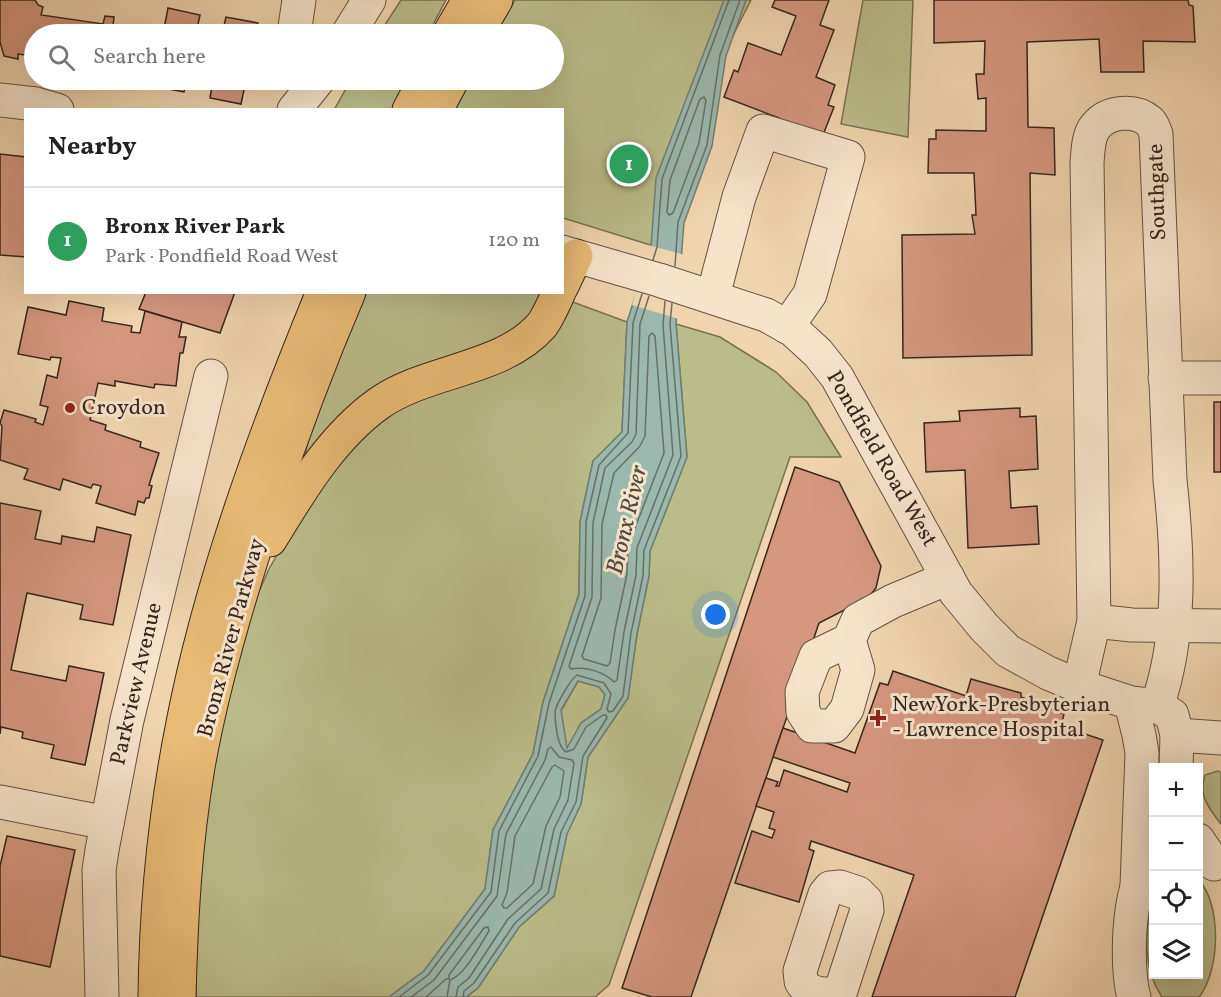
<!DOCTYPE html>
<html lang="en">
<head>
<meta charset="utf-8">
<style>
	:root { --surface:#fff; --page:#f6f6f6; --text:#222; --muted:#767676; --line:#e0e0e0; --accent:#1a73e8 }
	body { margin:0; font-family:Vollkorn,serif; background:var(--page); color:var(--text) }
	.controls { position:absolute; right:18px; bottom:18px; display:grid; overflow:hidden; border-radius:0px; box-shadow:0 6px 24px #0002 }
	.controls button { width:54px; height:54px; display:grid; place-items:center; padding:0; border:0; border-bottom:2px solid var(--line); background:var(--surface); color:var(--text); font:30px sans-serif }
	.you { position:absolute; left:716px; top:615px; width:21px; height:21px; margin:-15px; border:4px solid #fff; border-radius:50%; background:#1a73e8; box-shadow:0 0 0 9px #1a73e833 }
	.badge { display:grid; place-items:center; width:39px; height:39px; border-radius:50%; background:var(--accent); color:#fff; font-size:20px; font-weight:700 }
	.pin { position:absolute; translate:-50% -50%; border:3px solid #fff; box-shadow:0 2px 6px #0006 }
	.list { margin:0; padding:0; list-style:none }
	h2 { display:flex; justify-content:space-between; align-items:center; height:78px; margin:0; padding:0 24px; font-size:26px }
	h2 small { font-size:20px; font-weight:400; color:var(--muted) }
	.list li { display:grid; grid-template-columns:39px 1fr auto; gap:18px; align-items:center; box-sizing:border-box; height:108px; padding:0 24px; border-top:2px solid var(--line) }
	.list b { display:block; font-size:22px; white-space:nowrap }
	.list p { margin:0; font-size:20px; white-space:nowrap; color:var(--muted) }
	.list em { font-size:20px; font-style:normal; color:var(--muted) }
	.icon { flex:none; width:33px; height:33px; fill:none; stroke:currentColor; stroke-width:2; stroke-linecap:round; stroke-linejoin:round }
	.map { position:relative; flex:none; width:1221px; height:997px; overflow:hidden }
	.search { position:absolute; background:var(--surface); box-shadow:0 6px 24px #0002; left:24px; top:24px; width:540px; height:66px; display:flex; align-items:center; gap:15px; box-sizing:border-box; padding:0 21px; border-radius:33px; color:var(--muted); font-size:22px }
	.panel { position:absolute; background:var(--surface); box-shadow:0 6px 24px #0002; left:24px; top:108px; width:540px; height:186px; border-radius:0px }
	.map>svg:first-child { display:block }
	.green { fill:#babc89; stroke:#787154; stroke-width:1.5 }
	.water { fill:#9ab8ae; stroke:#727e75; stroke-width:1.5; fill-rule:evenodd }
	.pier { fill:#f0d4ad }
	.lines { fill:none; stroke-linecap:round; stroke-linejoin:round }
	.shore { stroke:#686f66; stroke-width:1.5 }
	.building { fill:#d5977e; stroke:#37261f; stroke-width:1.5 }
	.minor-casing { stroke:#655242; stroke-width:35 }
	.highway-casing { stroke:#37261f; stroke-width:35 }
	.minor { stroke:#f5e3ca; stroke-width:33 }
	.highway { stroke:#e8ba76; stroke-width:33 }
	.poi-dot { fill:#8f2418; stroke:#f5e3ca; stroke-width:2 }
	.labels { text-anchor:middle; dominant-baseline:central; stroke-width:6; stroke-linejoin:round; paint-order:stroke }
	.street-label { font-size:22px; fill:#37261f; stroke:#f5e3ca }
	.poi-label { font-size:22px; fill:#37261f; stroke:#f5e3ca; text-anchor:start }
	.water-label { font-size:24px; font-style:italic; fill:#504a43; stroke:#f5e3ca }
</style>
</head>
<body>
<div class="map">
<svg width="1221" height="997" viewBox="0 0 1221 997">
	<rect width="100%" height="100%" fill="#f0d4ad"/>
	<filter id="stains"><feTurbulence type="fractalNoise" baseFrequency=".00333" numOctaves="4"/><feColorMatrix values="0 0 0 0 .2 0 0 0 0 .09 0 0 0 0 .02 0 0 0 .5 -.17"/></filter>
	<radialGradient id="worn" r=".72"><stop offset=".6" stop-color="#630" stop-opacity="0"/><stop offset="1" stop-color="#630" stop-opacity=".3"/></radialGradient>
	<!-- green -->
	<g class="green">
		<path d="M401,0H446L428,34H379Z"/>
		<path d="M515,0H751L725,51L673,252L563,218L562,110H455L471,80H554V34H496Z"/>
		<path d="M863,0H913L908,137L841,124Z"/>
		<path d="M351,80H407L392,109L334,110Z"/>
		<path d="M544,292L531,320L305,457L310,430L363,293Z"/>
		<path d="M570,301L627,322L622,432L593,461L580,522L579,594L543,702L533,754L493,830L485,889L424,971L389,997H196L197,901L205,813L220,724L245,623L269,569L314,489L362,427Z"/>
		<path d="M676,324L720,337L776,372L807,402L841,457H790L609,985L595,997H466L478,988L519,927L554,896L567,833L581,804L588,757L628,698L637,634L649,576L650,551L687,457Z"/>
		<path d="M578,681L600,687L605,695L601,709L581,723L567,750L561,711Z"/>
		<path d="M1218,771L1221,773V824C1209,808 1198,796 1205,775Z"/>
		<path d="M1199,880C1221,904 1221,969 1199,997H1162C1144,971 1143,931 1153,902L1154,974H1198Z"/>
	</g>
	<!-- water -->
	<path class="water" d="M724,0H746L726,56L712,146L684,223L676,324L687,457L650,551L649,576L637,634L628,698L588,757L581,804L567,834L554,896L519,927L478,988L466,997H389L424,971L485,889L493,830L533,754L543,702L579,594L580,522L593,461L622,432L627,322L651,247L656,178ZM578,681L599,687L605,695L601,709L581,723L567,748L561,710Z"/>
	<!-- pier -->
	<path class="pier" d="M648,245L685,255L679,319L632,305Z"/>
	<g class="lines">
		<!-- shore -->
		<g class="shore">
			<path d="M704,97L706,100L699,143L673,213L669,215L667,212L670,180L700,99Z"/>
			<path d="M653,260L657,247L662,179L729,0"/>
			<path d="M675,266L678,222L707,145L720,55L740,0"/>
			<path d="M649,296L640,324L636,434L632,442L605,468L593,523L592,597L569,666L571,669C586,666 604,672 614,682L617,680L624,632L636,575L637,548L673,455L663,325L665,301"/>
			<path d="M652,333L655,336L664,453L628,546L627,574L615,630L610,663L607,666L584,659L582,656L601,598L602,524L614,473L640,446L645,436L649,336Z"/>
			<path d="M555,765L564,771L560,797L546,826L533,884L507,908H504L502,905L507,893L515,836L552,767Z"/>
			<path d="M399,997L428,975L491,892L499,831L538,756L549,703L585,596L586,522L599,465L628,433L633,323L642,294"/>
			<path d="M411,997L434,980L497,896L506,834L545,760L548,749L551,747L559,757L572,760L574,763L568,800L554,829L541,889L508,919L469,978L458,987L456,997"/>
			<path d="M426,997L446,979H449V975L484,928L488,927L489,931C480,945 465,975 450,980L447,997"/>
			<path d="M463,997L464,991L474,983L515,923L548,893L561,832L576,802L583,756L607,718L606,715H603L586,727L574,749L566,752C557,747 555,722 555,712C556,704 571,679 577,675L604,683L611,694L607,709L609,712L613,711L623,696L631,633L643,576L644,550L681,456L670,324L672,303"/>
		</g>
	</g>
	<!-- building -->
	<g class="building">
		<path d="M0,0H35L38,5L43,7L41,15L103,24L105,16L114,17L113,26L142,31L143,27L148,28L147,34H34V56L18,54V59L4,56L0,42Z"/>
		<path d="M775,0H829L820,25L834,30L816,77L835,85L828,105L834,107L821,140L777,124L779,118L724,97L734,70L738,72L748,43L781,55L796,16L772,7Z"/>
		<path d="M934,0H1188L1189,5L1193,6L1195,42L1143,41L1144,72H1101L1099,39L1027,42L1028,127L1054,128L1055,175L1030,173L1032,355L903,358L902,235L975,234L972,215H976L974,173H928L929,139H936V130L986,131V98L978,99L976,74H984L985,41L934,43Z"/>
		<path d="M168,8L200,15L197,29L222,34L226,17L258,23L255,34H163Z"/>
		<path d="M154,80H187L184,92L152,86Z"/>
		<path d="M213,80H246L241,104L210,98Z"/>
		<path d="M0,154L26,157V257L0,255Z"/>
		<path d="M146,292H235L220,333L139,309Z"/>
		<path d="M69,301L104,308L102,321L132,326L131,332L140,333L145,311L182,322L179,337H186L183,353H180L176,386L155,384L154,388L115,381V386L98,383L90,420L106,425L105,430L141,442L140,447L159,453L149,485L152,486L149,498H146L144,503L138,501L135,515L96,503L101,486L93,484L91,488L63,479L60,490L24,479L28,469L0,460L2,426L0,423L4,410L36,419L35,422L43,425L48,407L40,405L47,375L57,378L61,358L51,357L50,360L18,354L28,307L66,315Z"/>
		<rect x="1214" y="402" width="7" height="70"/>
		<path d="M1020,408V417L1036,416L1038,469L1009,471L1011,508L1037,506L1039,544L968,548L965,470L926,472L924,423L960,421L959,411Z"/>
		<path d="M795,467L839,482L881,566L876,588L868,598L819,623L691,997H652L622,988Z"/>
		<path d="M0,503L41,511L35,539L61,544L62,536L94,542L97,527L131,535L113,625L80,619L83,605L27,593L11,670L66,681L69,666L104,673L85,765L51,758L54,745L22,738L23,732L1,727L0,734Z"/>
		<path d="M893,671L966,696L971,679L1021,693V697L1064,714L1061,726L1103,740L1015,997H872L914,875L811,841L809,849L814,851L799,902L735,883L752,831L772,838L775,830L769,828L774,812L756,806L766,778L778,782L776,786H779L784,770L847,792L850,783L773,757L783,728L855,753L880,683L888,685Z"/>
		<path d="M7,836L75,850L50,967L0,956V866Z"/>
	</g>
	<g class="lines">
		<defs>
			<g id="minor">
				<path d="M294,34L299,0"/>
				<path d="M348,34L369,0"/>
				<path d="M0,100L36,104L57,110"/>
				<path d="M294,110L318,80"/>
				<path d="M562,252L659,280L766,315L793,330L818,353L837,377L956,593L984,627L1008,651L1048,673L1079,686L1131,703L1157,706L1172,715L1177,735L1176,768"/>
				<path d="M713,296L739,197L763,131L848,157L810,294L787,327"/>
				<path d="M1165,378H1221"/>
				<path d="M1094,621L1132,625L1221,626"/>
				<path d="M849,640L858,670L847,709L834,726H812L803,712L802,692L816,656L849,640L858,620L893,601L948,578"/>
				<path d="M1079,686L1094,621L1087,163C1088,151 1088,135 1096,126C1108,111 1135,109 1149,121C1153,124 1154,130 1156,134L1170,480C1178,553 1182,635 1157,706"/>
				<path d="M1131,703L1139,735L1142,753L1137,886"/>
				<path d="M1177,735L1221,738"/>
				<path d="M0,802L107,823"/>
				<path d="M1198,840L1214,864"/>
				<path d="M840,887L858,893L866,901L867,910L841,990C830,997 808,995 801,981C801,980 800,971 800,971L825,894L830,888Z"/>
				<path d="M102,997L99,870L102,850L127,720L211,376"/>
				<path d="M1134,997C1126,972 1127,887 1147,869"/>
			</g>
			<g id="highway">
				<path d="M449,34L469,0"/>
				<path d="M476,34L496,0"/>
				<path d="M409,110L425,80"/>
				<path d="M436,110L452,80"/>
				<path d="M562,286L576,256"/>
				<path d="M270,540C300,491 331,438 378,404C427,369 502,371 542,325C549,315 554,303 559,292"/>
				<path d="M155,997C156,905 165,813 183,723C211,578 267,428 323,292"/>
				<path d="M179,997C181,920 185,843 198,767C211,693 232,620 255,548C282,461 313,376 349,292"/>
			</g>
		</defs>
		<!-- minor casing -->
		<use href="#minor" class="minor-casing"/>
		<!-- highway casing -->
		<use href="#highway" class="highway-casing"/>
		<!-- minor -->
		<use href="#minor" class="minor"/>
		<!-- highway -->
		<use href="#highway" class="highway"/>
	</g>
	<!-- markers -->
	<g class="poi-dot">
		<circle cx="70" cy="408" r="6"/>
		<path d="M875 709h6v6h6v6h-6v6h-6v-6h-6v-6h6z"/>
	</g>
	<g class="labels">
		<!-- street labels -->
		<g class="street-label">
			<text transform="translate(1158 192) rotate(-92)">Southgate</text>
			<text transform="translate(881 459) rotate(60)">Pondfield Road West</text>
			<text transform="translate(232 638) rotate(-75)">Bronx River Parkway</text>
			<text transform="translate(137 684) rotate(-77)">Parkview Avenue</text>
		</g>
		<!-- poi labels -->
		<g class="poi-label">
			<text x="82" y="408">Croydon</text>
			<text x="892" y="705">NewYork-Presbyterian<tspan x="892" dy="25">- Lawrence Hospital</tspan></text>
		</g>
		<!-- water labels -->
		<g class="water-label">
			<text transform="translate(628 520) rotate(-77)">Bronx River</text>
		</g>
	</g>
	<rect width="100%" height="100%" filter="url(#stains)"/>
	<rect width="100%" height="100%" fill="url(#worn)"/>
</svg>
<div class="controls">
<button>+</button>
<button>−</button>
<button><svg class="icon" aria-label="locate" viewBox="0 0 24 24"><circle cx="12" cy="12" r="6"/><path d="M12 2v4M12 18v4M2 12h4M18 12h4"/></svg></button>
<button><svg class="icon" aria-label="layers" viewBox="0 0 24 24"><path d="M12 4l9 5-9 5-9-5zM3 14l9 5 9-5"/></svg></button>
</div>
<div class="you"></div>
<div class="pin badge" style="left:629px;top:164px;background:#2e9e5b">1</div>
<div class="search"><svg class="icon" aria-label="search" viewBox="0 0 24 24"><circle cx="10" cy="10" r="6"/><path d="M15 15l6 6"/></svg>Search here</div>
<section class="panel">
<h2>Nearby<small></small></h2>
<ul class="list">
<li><span class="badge" style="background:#2e9e5b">1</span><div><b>Bronx River Park</b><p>Park · Pondfield Road West</p></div><em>120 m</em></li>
</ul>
</section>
</div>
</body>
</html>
